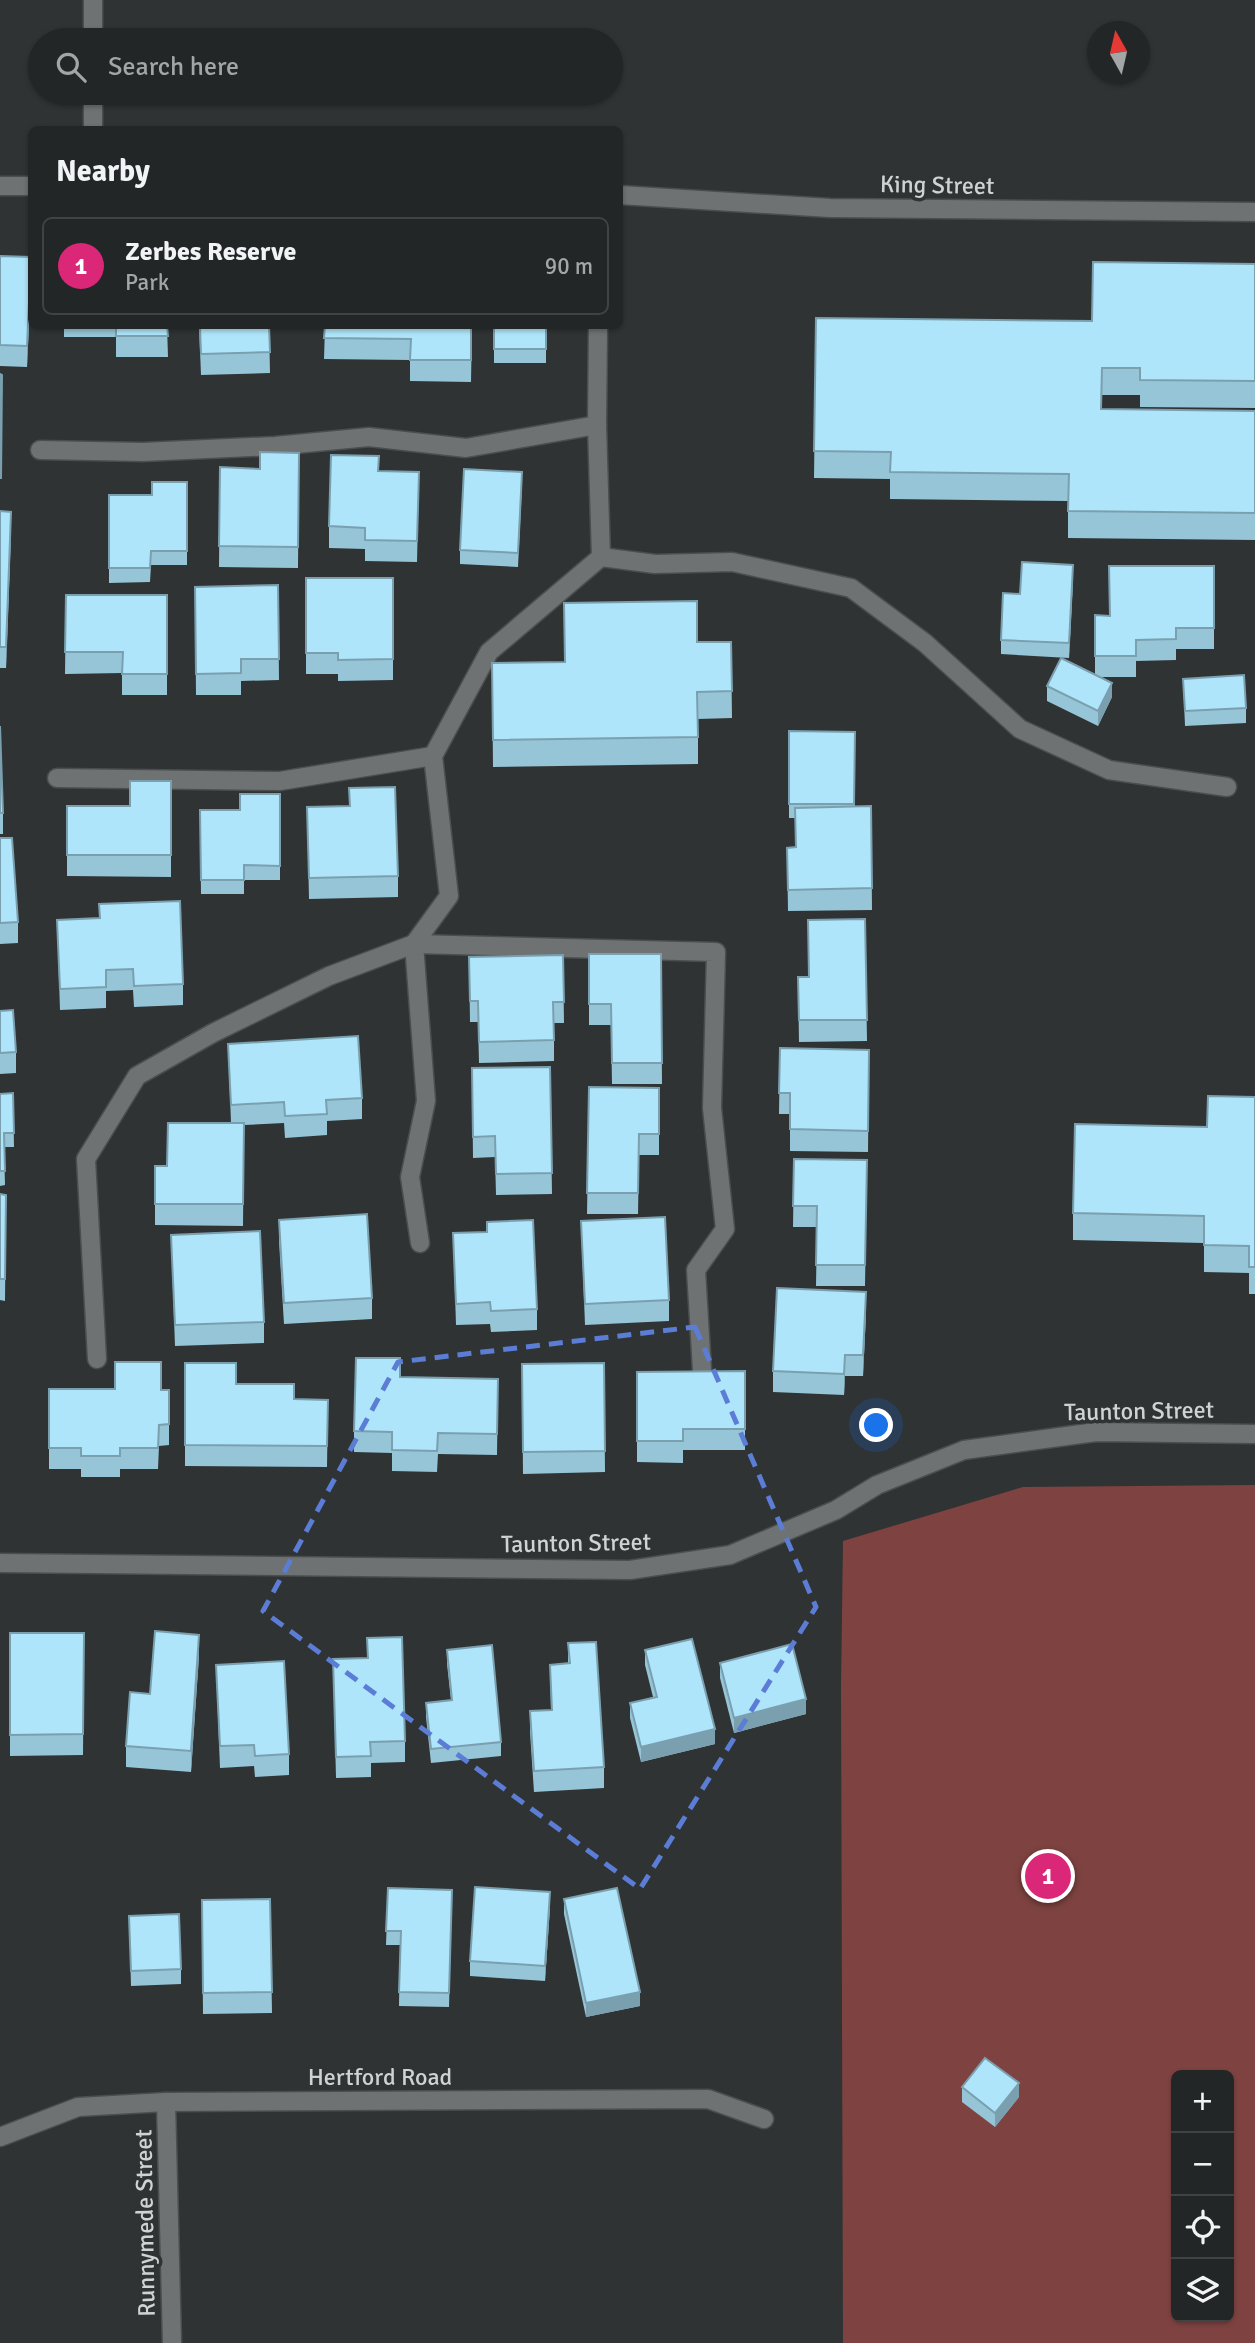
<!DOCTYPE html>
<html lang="en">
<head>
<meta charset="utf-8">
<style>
	:root { --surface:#232627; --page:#2f3233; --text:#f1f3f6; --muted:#a3a5a7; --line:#404344; --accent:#db2777 }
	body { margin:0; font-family:Signika,sans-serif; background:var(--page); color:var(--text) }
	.controls { position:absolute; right:21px; bottom:21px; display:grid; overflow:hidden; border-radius:10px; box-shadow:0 2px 5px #0004 }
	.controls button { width:63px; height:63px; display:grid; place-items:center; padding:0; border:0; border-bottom:2px solid var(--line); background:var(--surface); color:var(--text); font:35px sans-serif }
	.compass { position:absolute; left:1087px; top:21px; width:63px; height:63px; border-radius:50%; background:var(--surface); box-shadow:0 2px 5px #0004; rotate:352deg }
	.you { position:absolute; left:877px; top:1426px; width:24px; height:24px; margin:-18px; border:5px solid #fff; border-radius:50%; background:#1a73e8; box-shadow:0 0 0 10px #1a73e833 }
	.badge { display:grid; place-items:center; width:46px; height:46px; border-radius:50%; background:var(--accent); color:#fff; font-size:23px; font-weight:700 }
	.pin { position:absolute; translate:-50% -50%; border:4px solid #fff; box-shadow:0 2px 7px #0006 }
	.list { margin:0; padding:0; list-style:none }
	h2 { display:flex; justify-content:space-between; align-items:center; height:91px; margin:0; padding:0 28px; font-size:30px }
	h2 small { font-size:23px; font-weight:400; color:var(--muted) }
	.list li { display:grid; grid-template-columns:46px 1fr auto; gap:21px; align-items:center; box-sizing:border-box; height:98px; margin:0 14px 14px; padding:0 14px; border:2px solid var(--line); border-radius:10px }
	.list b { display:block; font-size:26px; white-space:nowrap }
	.list p { margin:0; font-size:23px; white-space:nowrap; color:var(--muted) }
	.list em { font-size:23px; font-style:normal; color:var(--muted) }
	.icon { flex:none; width:38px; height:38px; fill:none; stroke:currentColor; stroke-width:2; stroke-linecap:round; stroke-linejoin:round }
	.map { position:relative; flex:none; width:1255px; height:2343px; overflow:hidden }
	.search { position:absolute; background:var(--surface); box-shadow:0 2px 5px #0004; left:28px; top:28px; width:595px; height:77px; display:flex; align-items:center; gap:18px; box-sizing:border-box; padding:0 24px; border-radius:38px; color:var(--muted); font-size:26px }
	.panel { position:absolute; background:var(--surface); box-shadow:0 2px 5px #0004; left:28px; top:126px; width:595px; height:203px; border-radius:10px }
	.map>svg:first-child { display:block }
	.green { fill:#7e4341; fill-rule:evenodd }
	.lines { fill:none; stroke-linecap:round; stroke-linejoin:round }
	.service-casing { stroke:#4b4e4f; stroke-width:21 }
	.minor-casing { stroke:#4b4e4f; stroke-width:21 }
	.secondary-casing { stroke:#4b4e4f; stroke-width:21 }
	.service { stroke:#6e7273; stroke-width:18 }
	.minor { stroke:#6e7273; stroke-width:18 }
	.secondary { stroke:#6e7273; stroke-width:18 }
	.wall { fill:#96c5d7 }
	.shaded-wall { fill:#7aa0af }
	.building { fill:#afe5fa; stroke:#7aa0af; stroke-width:2 }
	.marked { fill:none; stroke:#5c7dd6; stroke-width:5; stroke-dasharray:14 9; stroke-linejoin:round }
	.labels { text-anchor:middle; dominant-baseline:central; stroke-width:7; stroke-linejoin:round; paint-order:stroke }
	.street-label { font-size:24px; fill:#d0d3d3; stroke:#2f3334 }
</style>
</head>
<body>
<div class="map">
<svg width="1255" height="2343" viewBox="0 0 1255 2343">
	<rect width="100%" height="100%" fill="#2f3334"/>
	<!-- green -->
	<path class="green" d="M1255,1485V2343H843L841,1686L843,1541L1023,1487ZM1176,2075H1229V2317H1176Z"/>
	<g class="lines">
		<defs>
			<g id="service">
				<path d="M598,326L597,425L601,557"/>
				<path d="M40,450L143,452L275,446L369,437L466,448L597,425"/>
				<path d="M57,778L280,781L433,756"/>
				<path d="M420,1243L410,1177L426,1101L414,944L449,896L433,756L489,652L601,557L655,564L732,562L851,588L925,643L1020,729L1109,770L1227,787"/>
				<path d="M97,1359L86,1159L137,1076L213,1033L329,976L414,944L716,952L712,1108L725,1229L696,1270L702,1370"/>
			</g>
			<g id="minor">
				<path d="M93,40V0"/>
				<path d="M93,93V130"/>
				<path d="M0,1563L630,1570L730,1555L836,1510L877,1485L964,1450L1096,1432L1255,1434"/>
				<path d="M166,2102L172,2343"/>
				<path d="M0,2137L78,2107L166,2102L708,2099L764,2119"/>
			</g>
			<g id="secondary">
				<path d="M0,186H32"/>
				<path d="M620,195L830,208L1255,212"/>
			</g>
		</defs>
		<!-- service casing -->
		<use href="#service" class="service-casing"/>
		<!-- minor casing -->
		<use href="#minor" class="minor-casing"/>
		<!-- secondary casing -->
		<use href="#secondary" class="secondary-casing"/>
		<!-- service -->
		<use href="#service" class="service"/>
		<!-- minor -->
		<use href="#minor" class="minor"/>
		<!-- secondary -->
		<use href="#secondary" class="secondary"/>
	</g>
	<!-- wall -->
	<g class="wall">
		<path d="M0,256L31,278L27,367L0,366Z"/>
		<path d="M1255,264V408L1140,407V395H1102L1101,409L1255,411V540L1068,538V501L890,499V479L814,478L816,318L1092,321Z"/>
		<path d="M64,326H167L168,357H116V337H64Z"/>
		<path d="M199,326H269L270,373L201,375Z"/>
		<path d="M325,326H472L471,382L410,381V360L324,359Z"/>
		<rect x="494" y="326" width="52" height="37"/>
		<path d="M299,453L298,568L219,567L220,467L260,469Z"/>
		<path d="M379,471L419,472L417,562L365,561V549L329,548V526Z"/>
		<path d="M187,482V565H151L150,582L109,583V495H152Z"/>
		<path d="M522,486L518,567L460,564V550Z"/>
		<path d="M0,511L11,533L6,668H0Z"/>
		<path d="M1214,566V649H1176V660L1136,661V677H1100L1112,697L1098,726L1047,701V686L1095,674V615L1109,616Z"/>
		<path d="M306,578H393V680L338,681V674H306Z"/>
		<path d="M1073,580L1069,658L1001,654V640L1020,594Z"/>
		<path d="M278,585L279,680L241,681V695H196L195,587Z"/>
		<path d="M66,595H167V695H122V673L65,674Z"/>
		<path d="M697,642H731L732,718L698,719V764L493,767L492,663L564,662Z"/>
		<path d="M1183,679L1246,708V723L1185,726Z"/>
		<path d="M0,726L3,813V834H0Z"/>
		<path d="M789,731L855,732V807L871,806L872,910L788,911L787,848L796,847L795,818H789Z"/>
		<path d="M171,781V877L67,876V806H130Z"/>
		<path d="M349,788L398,876V897L309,899L307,807L349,806Z"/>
		<path d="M280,794V880H244V894H201L200,810H240Z"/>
		<path d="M0,838L18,922V943L0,944Z"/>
		<path d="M865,919L867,1041L799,1042L798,977H808Z"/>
		<path d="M57,920L183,984V1005L134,1007L133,990L106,991V1008L60,1010Z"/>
		<path d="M589,954H661L662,1084H612L611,1025H589Z"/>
		<path d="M563,955L564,1023H554V1061L479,1063L478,1022H470L469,957Z"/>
		<path d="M0,1011L16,1052V1073L0,1074Z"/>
		<path d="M228,1044L362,1098V1119L327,1121V1135L285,1138L284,1123L244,1125L243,1226L155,1225V1204L167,1166L231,1123Z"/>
		<path d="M780,1048L869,1050L868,1152L790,1151V1114H779Z"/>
		<path d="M550,1067L552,1194L496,1195L495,1157L473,1158L472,1068Z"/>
		<path d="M589,1087L659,1088V1155H639L638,1214H587Z"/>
		<path d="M13,1093L14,1147H4L5,1185L0,1186V1094Z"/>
		<path d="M1255,1097V1294H1249V1273L1204,1272V1243L1073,1240V1213Z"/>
		<path d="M794,1159L867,1160L865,1286H816L817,1227H793Z"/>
		<path d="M0,1194L6,1195L5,1301L0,1300Z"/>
		<path d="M279,1220L372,1298V1319L284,1324L279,1241Z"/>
		<path d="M581,1221L669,1300V1321L585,1325Z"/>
		<path d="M453,1233L537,1309V1330L491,1332L490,1324L456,1325Z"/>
		<path d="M171,1235L264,1322V1343L175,1346Z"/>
		<path d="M866,1313L863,1376H845L844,1395L773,1392V1371Z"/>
		<path d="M185,1363L236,1384L294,1399L328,1400L327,1467L185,1466Z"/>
		<path d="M604,1363L605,1472L523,1474L522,1364Z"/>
		<path d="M745,1371V1450H683V1463L637,1462V1372Z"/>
		<path d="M400,1377L498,1379L497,1455L438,1454L437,1472L392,1471V1453L354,1452V1431Z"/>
		<path d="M49,1389L169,1390V1445L159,1446L158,1469H120V1477H81V1469H49Z"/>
		<path d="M10,1633H84L83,1755L10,1756Z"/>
		<path d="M367,1638L405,1741V1762L371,1763V1777L336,1778L333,1659L367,1658Z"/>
		<path d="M568,1643L604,1767V1788L534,1792L530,1732V1711L551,1710L550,1665L568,1663Z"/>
		<path d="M447,1650L501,1742V1756L431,1763L426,1717V1703L451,1700L447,1664Z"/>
		<path d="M645,1650L715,1744L641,1762L630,1718V1703L653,1697L645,1665Z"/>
		<path d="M199,1656L191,1772L126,1767V1746Z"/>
		<path d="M720,1663L806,1714L734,1733L720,1678Z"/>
		<path d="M216,1665L289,1754V1775L255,1777L254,1766L220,1768Z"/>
		<path d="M388,1888L452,1890L449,2007L399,2006L400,1945H386Z"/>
		<path d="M270,1899L272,2013L203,2014L202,1900Z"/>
		<path d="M564,1899L640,2006L586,2017L564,1914Z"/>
		<path d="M550,1907L545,1981L470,1976V1961Z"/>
		<path d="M129,1916L181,1969V1984L131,1986Z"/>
		<path d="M962,2087L1019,2097L995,2127L962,2102Z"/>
	</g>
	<!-- shaded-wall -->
	<g class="shaded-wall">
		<path d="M31,257V278L27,367V346Z"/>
		<path d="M11,512V533L6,668V647Z"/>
		<path d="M1073,565V580L1069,658V643Z"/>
		<path d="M1112,683V697L1098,726V711Z"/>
		<path d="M866,1292V1313L863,1376V1355Z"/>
		<path d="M845,1355V1376L844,1395V1374Z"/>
		<path d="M199,1635V1656L191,1772V1751Z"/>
		<path d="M806,1699V1714L734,1733V1718Z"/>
		<path d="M715,1729V1744L641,1762V1747Z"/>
		<path d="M550,1892V1907L545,1981V1966Z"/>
		<path d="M640,1992V2006L586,2017V2003Z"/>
		<path d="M1019,2083V2097L995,2127V2113Z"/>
	</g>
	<!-- building -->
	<g class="building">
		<path d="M0,256L31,257L27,346L0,345Z"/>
		<path d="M1093,262L1255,264V381L1140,380V368H1102L1101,409L1255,411V513L1068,511L1069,474L890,472L891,452L814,451L816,318L1092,321Z"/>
		<path d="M116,326H167L168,336H116Z"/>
		<path d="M200,326H269L270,352L201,354Z"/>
		<path d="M325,326H471V360H410L411,339L324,338Z"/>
		<rect x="494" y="326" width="52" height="23"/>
		<path d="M0,374L2,375L1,478H0Z"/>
		<path d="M260,452L299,453L298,547L219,546L220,467L260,469Z"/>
		<path d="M331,455L379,456L378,471L419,472L417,541L365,540V528L329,526Z"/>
		<path d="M464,469L522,472L518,553L460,550Z"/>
		<path d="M152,482H187V551H151L150,568H109V495H152Z"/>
		<path d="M0,511L11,512L6,647H0Z"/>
		<path d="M1022,562L1073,565L1069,643L1001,640L1003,593L1020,594Z"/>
		<path d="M1109,566H1214V628H1176V639L1136,640V656H1095V615L1110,616Z"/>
		<path d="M306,578H393V659L338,660V653H306Z"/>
		<path d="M278,585L279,659H241V673L196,674L195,587Z"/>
		<path d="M66,595H167V674H122L123,652H65Z"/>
		<path d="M697,601V642H731L732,691L697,692L698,737L493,740L492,663L565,662L564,603Z"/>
		<path d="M1061,658L1112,683L1098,711L1047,686Z"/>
		<path d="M1244,675L1246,708L1185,711L1183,679Z"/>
		<path d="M0,726L3,813H0Z"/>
		<path d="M789,731L855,732L854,804H789Z"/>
		<path d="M130,781H171V855H67V806H130Z"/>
		<path d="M395,787L398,876L309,878L307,807L350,806L349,788Z"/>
		<path d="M240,794H280V866L244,865V880H201L200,810H240Z"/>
		<path d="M871,806L872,888L788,890L787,848L796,847L795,808Z"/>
		<path d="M0,838H12L18,922L0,923Z"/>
		<path d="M180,901L183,984L134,986L133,969L106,970V987L60,989L57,920L100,918L99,904Z"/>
		<path d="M865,919L867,1020H799L798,977H809L808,920Z"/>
		<path d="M589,954H661L662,1063H612L611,1004H589Z"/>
		<path d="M563,955L564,1002H553L554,1040L479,1042L478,1001H470L469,957Z"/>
		<path d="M13,1010L16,1052L0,1053V1011Z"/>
		<path d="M358,1036L362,1098L326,1100L327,1114L285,1116L284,1102L231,1105L228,1044Z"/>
		<path d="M780,1048L869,1050L868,1131L790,1129V1093H779Z"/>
		<path d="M550,1067L552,1173L496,1174L495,1136L473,1137L472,1068Z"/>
		<path d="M589,1087L659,1088V1134H639L638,1193H587Z"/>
		<path d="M13,1093L14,1133H4L5,1171H0V1094Z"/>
		<path d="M1208,1096L1255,1097V1267H1249V1246L1204,1245V1216L1073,1213L1075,1124L1207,1127Z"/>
		<path d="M168,1123H244L243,1204H155V1166H167Z"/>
		<path d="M794,1159L867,1160L865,1265H816L817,1206H793Z"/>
		<path d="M0,1194L6,1195L5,1279H0Z"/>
		<path d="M367,1214L372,1298L284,1303L279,1220Z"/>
		<path d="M665,1217L669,1300L585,1304L581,1221Z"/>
		<path d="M533,1220L537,1309L491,1311L490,1302L456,1304L453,1233L487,1232V1222Z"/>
		<path d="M260,1231L264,1322L175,1325L171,1235Z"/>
		<path d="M777,1288L866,1292L863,1355H845L844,1374L773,1371Z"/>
		<path d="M356,1358H400V1377L498,1379L497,1434L438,1433L437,1451L392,1450V1432L354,1431Z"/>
		<path d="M115,1362H161V1390H169V1424L159,1425L158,1448H120V1456H81V1448H49V1389H115Z"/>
		<path d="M185,1363H236V1384H294V1399L328,1400L327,1446L185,1445Z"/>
		<path d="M604,1363L605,1451L523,1452L522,1364Z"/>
		<path d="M745,1371V1429H683V1441H637V1372Z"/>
		<path d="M155,1631L199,1635L191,1751L126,1746L130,1692L150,1694Z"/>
		<path d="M10,1633H84L83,1734L10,1735Z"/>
		<path d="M402,1637L405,1741L370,1742L371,1756L336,1757L333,1659L368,1658L367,1638Z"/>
		<path d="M692,1639L715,1729L641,1747L630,1703L657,1697L645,1650Z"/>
		<path d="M596,1642L604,1767L534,1771L530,1711L552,1710L550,1665L570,1663L568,1643Z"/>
		<path d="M792,1644L806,1699L734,1718L720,1663Z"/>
		<path d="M492,1645L501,1742L431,1749L426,1703L452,1700L447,1650Z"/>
		<path d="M284,1661L289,1754L255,1756L254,1745L220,1746L216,1665Z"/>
		<path d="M475,1887L550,1892L545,1966L470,1961Z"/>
		<path d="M388,1888L452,1890L449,1993L399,1992L401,1931H386Z"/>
		<path d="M617,1888L640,1992L586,2003L564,1899Z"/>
		<path d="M270,1899L272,1992L203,1993L202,1900Z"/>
		<path d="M179,1914L181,1969L131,1971L129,1916Z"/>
		<path d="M985,2058L1019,2083L995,2113L962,2087Z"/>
	</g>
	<!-- marked area -->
	<path class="marked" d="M695,1327L816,1607L640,1889L263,1611L398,1362Z"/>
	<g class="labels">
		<!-- street labels -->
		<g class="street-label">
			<text transform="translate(937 185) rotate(1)">King Street</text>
			<text transform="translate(1139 1411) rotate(-1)">Taunton Street</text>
			<text transform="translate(576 1543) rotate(-1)">Taunton Street</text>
			<text x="380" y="2077">Hertford Road</text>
			<text transform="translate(145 2223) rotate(-91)">Runnymede Street</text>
		</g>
	</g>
</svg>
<div class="controls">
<button>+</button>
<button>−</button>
<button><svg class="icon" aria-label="locate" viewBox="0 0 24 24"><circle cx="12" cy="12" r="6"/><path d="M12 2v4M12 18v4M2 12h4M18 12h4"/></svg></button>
<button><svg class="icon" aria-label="layers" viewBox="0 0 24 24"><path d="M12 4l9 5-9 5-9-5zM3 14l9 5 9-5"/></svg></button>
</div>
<svg class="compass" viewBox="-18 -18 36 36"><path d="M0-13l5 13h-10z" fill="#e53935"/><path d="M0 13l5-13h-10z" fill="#a3a5a7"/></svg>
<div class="you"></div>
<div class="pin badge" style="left:1048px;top:1876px">1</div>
<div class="search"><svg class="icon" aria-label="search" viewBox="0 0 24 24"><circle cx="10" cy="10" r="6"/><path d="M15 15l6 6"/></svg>Search here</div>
<section class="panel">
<h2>Nearby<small></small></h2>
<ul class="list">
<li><span class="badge">1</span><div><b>Zerbes Reserve</b><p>Park</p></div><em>90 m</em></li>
</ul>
</section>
</div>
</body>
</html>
